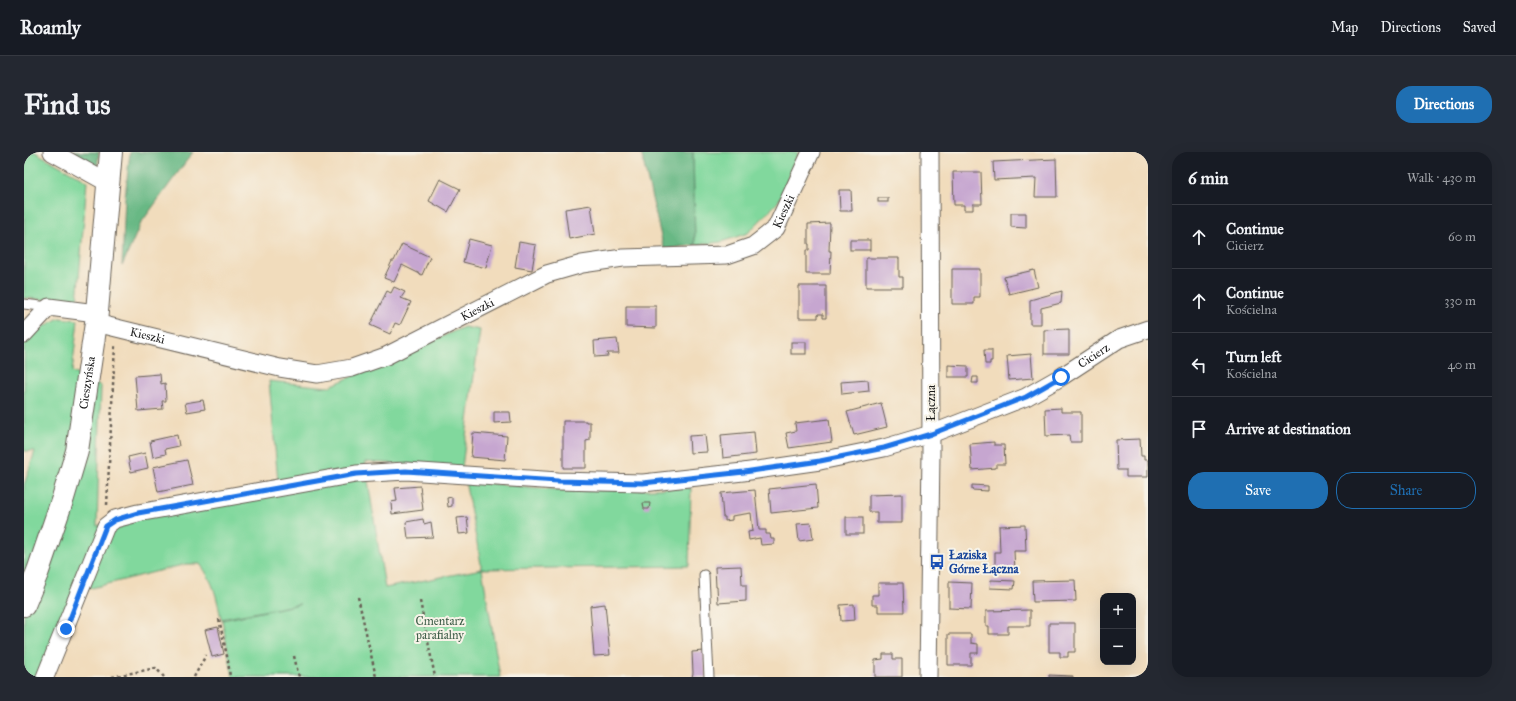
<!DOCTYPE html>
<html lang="en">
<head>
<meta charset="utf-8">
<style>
	:root { --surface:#171b24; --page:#242831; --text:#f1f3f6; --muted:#9ea1a6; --line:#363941; --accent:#1f6fb2 }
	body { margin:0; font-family:"IM FELL Great Primer",serif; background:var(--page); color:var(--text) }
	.controls { position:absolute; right:12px; bottom:12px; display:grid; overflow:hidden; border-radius:8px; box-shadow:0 4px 16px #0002 }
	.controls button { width:36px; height:36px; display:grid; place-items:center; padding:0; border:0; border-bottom:1px solid var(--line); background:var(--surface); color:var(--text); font:20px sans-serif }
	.stop { position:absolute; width:12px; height:12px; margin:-9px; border:3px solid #1a73e8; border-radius:50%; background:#fff }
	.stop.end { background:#1a73e8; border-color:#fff; box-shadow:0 1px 4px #0008 }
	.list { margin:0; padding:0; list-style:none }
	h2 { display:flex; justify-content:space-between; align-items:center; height:52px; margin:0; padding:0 16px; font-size:17px }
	h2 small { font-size:13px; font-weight:400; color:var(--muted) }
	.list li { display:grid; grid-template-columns:26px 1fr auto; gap:12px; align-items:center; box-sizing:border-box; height:64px; padding:0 16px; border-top:1px solid var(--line) }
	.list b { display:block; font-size:15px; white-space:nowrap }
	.list p { margin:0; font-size:13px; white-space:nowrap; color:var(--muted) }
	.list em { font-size:13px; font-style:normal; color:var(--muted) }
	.actions { display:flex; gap:8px; padding:12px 16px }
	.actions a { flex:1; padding:9px 0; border:1px solid var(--accent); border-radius:16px; text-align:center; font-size:14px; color:var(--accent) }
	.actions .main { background:var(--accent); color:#fff }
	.icon { flex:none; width:22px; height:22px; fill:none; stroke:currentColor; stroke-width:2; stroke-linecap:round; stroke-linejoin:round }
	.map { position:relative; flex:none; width:1124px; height:525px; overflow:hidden; border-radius:16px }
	header { display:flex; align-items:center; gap:24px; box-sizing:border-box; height:56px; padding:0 20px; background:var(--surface); border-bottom:1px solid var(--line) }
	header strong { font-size:19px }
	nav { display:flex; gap:22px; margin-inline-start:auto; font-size:14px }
	.intro { display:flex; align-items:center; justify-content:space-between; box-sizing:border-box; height:96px; padding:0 24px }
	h1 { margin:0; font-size:28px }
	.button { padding:10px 18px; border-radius:16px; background:var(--accent); color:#fff; font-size:14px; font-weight:700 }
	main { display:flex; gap:24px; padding:0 24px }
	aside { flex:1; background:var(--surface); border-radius:16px; box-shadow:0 4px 16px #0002 }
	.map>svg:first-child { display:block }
	.green { fill:#81d89d; stroke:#4e7a5c }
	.forest { fill:#68b884; stroke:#426a50 }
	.building { fill:#c6a6d0 }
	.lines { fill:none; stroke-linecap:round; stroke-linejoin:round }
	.service-casing { stroke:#675f54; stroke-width:11 }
	.minor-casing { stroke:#675f54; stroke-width:19 }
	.tertiary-casing { stroke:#675f54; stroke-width:24 }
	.path { stroke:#675f54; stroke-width:2.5; stroke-dasharray:3 3; stroke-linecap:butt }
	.service { stroke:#fff; stroke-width:9 }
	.minor { stroke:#fff; stroke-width:17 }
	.tertiary { stroke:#fff; stroke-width:22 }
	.route { stroke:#1a73e8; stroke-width:5 }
	.labels { text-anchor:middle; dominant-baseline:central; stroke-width:4; stroke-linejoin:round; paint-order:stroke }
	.street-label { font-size:12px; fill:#1c1c1c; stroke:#f7f3e8 }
	.transit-label { font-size:12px; font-weight:bold; fill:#164399; stroke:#f7f3e8; text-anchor:start }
	.park-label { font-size:12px; fill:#3f5e49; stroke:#f7f3e8 }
</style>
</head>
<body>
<header>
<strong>Roamly</strong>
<nav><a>Map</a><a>Directions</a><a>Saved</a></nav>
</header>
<div class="intro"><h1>Find us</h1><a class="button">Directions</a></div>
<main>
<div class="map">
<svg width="1124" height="525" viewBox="0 0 1124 525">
	<rect width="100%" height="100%" fill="#f7f3e8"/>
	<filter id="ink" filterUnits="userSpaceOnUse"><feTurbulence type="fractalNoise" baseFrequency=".025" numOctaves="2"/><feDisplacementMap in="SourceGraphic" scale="8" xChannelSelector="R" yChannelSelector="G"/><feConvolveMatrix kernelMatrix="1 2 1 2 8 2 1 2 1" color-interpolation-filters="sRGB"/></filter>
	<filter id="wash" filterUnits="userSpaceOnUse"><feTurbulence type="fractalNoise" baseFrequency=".012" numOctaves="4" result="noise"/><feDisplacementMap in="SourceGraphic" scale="16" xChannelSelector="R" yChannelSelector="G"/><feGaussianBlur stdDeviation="0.9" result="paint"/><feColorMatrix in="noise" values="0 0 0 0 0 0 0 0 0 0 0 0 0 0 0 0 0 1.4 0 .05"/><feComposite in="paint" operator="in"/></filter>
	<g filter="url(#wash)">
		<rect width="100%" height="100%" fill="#f1dcbc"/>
		<!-- green -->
		<g class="green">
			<path d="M0,0H11L63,29L53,150L0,146Z"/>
			<path d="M669,0H775L754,50L724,81L697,90L671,93Z"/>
			<path d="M35,166L54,168L48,220L77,234L73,374L254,330L245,229L304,235L440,175L456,178L438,315L341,310L361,436L458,417L441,329L547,339L667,336L665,414L458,417L476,525H209L198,468L276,452L197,467C193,446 190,430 176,412H162L64,437L22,525H0V333L11,299H0V189L19,175Z"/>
		</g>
		<!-- forest -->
		<g class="forest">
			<path d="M47,0H75L73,17Z"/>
			<path d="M106,0H169L117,71L98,114L101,45Z"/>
			<path d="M617,0H669L671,93L640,97Z"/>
		</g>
		<g id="blocks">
			<!-- building -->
			<g class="building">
				<path d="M1032,7L1033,45H1011L1012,26L970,28L969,10Z"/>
				<path d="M929,20H957L958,52H949V58H940V53H930Z"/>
				<path d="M416,27L436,37L424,60L405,49Z"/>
				<path d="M815,38H827L828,59H816Z"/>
				<rect x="854" y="46" width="10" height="4"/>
				<path d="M567,53L571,82L545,87L541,57Z"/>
				<path d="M987,61H1002V76L987,75Z"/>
				<path d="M806,71L805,99H807L806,122H782V98H785V92H784V72Z"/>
				<path d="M445,87L468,93L462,116L439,110Z"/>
				<rect x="826" y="88" width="20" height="10"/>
				<path d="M495,90L512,93L508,118L491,115Z"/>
				<path d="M378,92L406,105L398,123L378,113L370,130L360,126L368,109H370Z"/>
				<path d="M842,106H875V125H879V135H842Z"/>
				<path d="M928,117H956V145H950V152H928Z"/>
				<path d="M1010,118L1014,135L985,142L980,125Z"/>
				<path d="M775,134H802V166H799V162H794V166H775Z"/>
				<path d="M370,135L381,140L377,146L387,150L376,173L371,171L366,182L346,173L363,139L367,141Z"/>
				<path d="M1038,139L1037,151L1017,156V172H1006V148Z"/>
				<path d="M602,154H632V176L602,175Z"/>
				<path d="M1045,177V202H1020V178Z"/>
				<path d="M593,187L595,201H583L584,204L571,205L570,189Z"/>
				<rect x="767" y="190" width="15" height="12"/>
				<path d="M960,198H968V209H966V212H961Z"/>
				<path d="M1007,202L1009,226L985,228L983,204Z"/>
				<path d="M924,213L944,214V225H924Z"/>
				<path d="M136,222L137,232L141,231L142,249H138L139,257L114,259L111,224Z"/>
				<path d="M949,225H954V231H948Z"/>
				<path d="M844,228L845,239L818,242L817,230Z"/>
				<path d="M179,248L181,257L163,260L161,251Z"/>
				<path d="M857,251L863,275L830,283L823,260Z"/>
				<path d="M1037,256V260H1057V290H1046L1045,283L1022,284L1021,257Z"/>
				<path d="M470,260H486L487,270L470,271Z"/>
				<path d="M805,267L808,290L765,296L762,281L772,279L771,271Z"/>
				<path d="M539,269H562V270H566V288L562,289V316H539Z"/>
				<path d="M730,280L732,302L699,306L697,283Z"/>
				<path d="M449,281L483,284L481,308L447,305Z"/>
				<path d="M153,283L155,294L141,297L142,302L129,305L126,289Z"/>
				<path d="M681,283L683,300L666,301L665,284Z"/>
				<path d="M1116,287L1117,304H1120V308H1124V325H1102V318H1093L1092,288Z"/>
				<path d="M970,290V293H980L981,312H972V316L948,318L946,292Z"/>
				<path d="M121,301L124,316L107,320L104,305Z"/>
				<path d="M163,308L169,333L134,340L129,315Z"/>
				<path d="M792,332L794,356L747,361L745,337Z"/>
				<path d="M948,333L964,334V339L948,338Z"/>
				<path d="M396,334L399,358L368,362L367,350L373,349L371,336Z"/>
				<path d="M731,338L735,378H742V382H746L747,387H750V392L737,393L736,386L725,388L724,380L729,379L727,361L708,364V368L701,369V365H699L697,341Z"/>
				<path d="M878,342V371H853V360H845V343Z"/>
				<path d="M428,345V354L424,355L423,346Z"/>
				<path d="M619,351H626L625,357H620Z"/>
				<path d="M443,365L445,381L435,382L433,366Z"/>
				<rect x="822" y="365" width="17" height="17"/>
				<path d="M399,367L400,372L407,370L409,385L384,386L382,370Z"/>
				<path d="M787,371L789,387L775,389L773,372Z"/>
				<path d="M1001,373L1002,399H990L991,419H971V400H976L975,374Z"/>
				<path d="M717,414L718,433H722V449L694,451L693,435H692L691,415Z"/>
				<path d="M967,428L991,429L990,437L966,436Z"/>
				<path d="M1051,428L1052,449L1009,450L1008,429Z"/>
				<path d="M925,430L948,431L947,457L925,456Z"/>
				<path d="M854,431H879L880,460H854V453H848V443H854Z"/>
				<path d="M581,452L586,503L570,504L566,454Z"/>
				<path d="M830,452L831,468L817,469L816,453Z"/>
				<path d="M1006,458V474H984V482H965V474H962V459Z"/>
				<path d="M1025,471H1051V500H1044V505H1036V500H1025Z"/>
				<path d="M194,475L200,502L188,505L181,478Z"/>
				<path d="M924,482H947V491L954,492V501H947V513H924Z"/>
				<path d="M680,499L682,525H668L669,521L668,500Z"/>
				<path d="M859,502H869V507H878V525H851V508L859,507Z"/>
				<path d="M1025,523L1049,524V525H1025Z"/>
			</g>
		</g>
	</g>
	<g filter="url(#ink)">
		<use href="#blocks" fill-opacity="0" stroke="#675f54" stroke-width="1"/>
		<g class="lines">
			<defs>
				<g id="service">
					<path d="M0,152L25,155"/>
					<path d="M680,423L685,525"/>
				</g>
				<g id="minor">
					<path d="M28,0L84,31"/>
					<path id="s1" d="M72,171L256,216L293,222L328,216L362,204L523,122L558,112L599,106L703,103L729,94L752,76L787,0"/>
					<path d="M0,182L25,155L72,161"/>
					<path id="s2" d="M21,525L82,374L91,367L114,361L332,322L382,319L534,329L619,331L719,320L796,309L860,296L907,282L1002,245L1037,225L1095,187L1124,177"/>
					<path d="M904,525L907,300L906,0"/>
				</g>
				<g id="tertiary">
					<path id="s3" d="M0,453L14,419L39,346L53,299L72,171L87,0"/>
				</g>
			</defs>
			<!-- service casing -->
			<use href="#service" class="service-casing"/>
			<!-- minor casing -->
			<use href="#minor" class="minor-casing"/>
			<!-- tertiary casing -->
			<use href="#tertiary" class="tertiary-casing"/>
			<!-- path -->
			<g class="path">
				<path d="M83,353L91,193"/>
				<path d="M334,445L352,525"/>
				<path d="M396,449L411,525"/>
				<path d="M195,467L204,509L206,525"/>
				<path d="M270,504L275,525"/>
				<path d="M88,525L132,516L140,525"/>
				<path d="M170,525L182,503"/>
			</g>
			<!-- service -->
			<use href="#service" class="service"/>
			<!-- minor -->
			<use href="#minor" class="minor"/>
			<!-- tertiary -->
			<use href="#tertiary" class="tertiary"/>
		</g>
	</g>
	<g class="lines" filter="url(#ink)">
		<!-- route -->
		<path class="route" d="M42,477L82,374L91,368L114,361L332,322L382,319L534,329L619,331L720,320L796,309L860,296L907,282L1002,245L1037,225"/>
	</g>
	<!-- icons -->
	<defs>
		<symbol id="bus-bare" viewBox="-9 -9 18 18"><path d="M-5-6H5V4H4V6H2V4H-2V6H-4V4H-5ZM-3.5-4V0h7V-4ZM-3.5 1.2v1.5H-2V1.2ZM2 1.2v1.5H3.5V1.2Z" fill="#1a4fb4" stroke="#f7f3e8" stroke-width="2.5" paint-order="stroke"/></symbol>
	</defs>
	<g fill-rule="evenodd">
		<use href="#bus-bare" x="902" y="399" width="22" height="22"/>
	</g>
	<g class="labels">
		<!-- street labels -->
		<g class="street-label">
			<text stroke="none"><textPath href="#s1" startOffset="736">Kieszki</textPath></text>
			<text stroke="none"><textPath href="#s1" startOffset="401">Kieszki</textPath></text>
			<text stroke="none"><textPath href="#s1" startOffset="53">Kieszki</textPath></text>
			<text stroke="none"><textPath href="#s2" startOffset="1181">Cicierz</textPath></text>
			<text stroke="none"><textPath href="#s3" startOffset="232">Cieszyńska</textPath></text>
			<text transform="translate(907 251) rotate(-90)">Łączna</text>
		</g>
		<!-- transit labels -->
		<g class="transit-label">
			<text x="925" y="403">Łaziska<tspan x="925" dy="14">Górne Łączna</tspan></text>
		</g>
		<!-- park labels -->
		<g class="park-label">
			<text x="416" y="469">Cmentarz<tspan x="416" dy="14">parafialny</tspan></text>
		</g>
	</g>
</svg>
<div class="controls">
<button>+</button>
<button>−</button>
</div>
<div class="stop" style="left:1037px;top:225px"></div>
<div class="stop end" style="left:42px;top:477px"></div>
</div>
<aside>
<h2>6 min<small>Walk · 430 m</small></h2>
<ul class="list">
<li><svg class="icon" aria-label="ahead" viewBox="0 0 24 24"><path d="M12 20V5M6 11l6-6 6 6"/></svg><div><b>Continue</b><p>Cicierz</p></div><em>60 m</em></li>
<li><svg class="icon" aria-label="ahead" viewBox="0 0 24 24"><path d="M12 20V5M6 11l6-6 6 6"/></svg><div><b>Continue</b><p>Kościelna</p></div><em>330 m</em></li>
<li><svg class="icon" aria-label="left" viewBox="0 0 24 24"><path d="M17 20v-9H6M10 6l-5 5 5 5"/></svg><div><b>Turn left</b><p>Kościelna</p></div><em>40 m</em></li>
<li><svg class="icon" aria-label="arrive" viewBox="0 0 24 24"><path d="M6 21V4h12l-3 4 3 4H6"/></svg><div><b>Arrive at destination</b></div></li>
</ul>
<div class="actions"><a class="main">Save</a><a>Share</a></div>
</aside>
</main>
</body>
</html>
